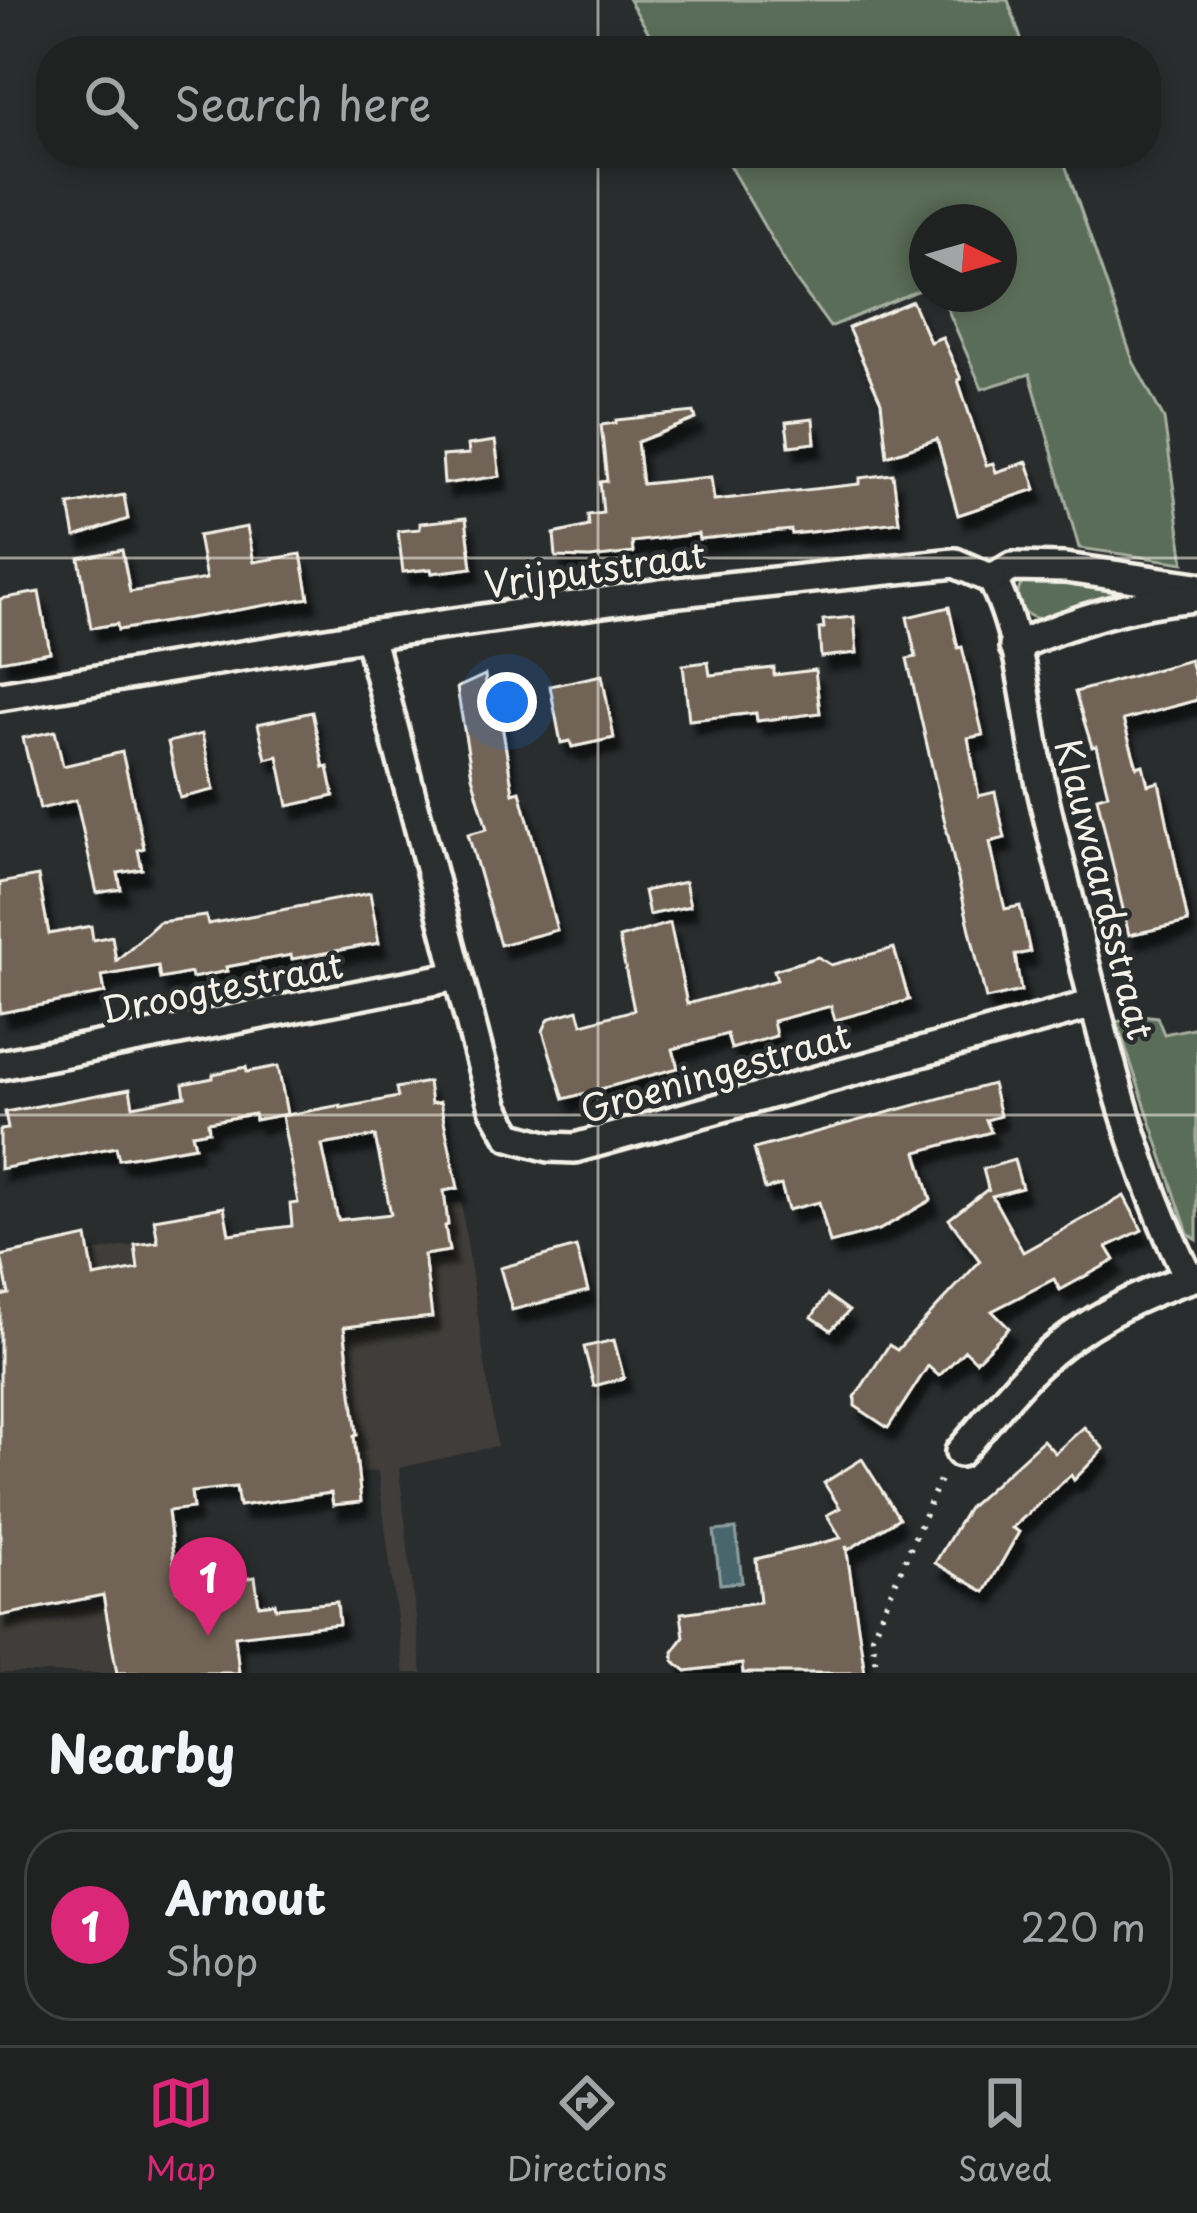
<!DOCTYPE html>
<html lang="en">
<head>
<meta charset="utf-8">
<style>
	:root { --surface:#202222; --page:#2d2f2f; --text:#f1f3f6; --muted:#a2a4a5; --line:#3d3f40; --accent:#db2777 }
	body { margin:0; font-family:"Playpen Sans",sans-serif; background:var(--page); color:var(--text) }
	.compass { position:absolute; left:909px; top:204px; width:108px; height:108px; border-radius:50%; background:var(--surface); box-shadow:0 6px 18px #0003; rotate:95deg }
	.you { position:absolute; left:507px; top:702px; width:42px; height:42px; margin:-30px; border:9px solid #fff; border-radius:50%; background:#1a73e8; box-shadow:0 0 0 18px #1a73e833 }
	.badge { display:grid; place-items:center; width:78px; height:78px; border-radius:50%; background:var(--accent); color:#fff; font-size:39px; font-weight:700 }
	.pin { position:absolute; translate:-50% -99px; filter:drop-shadow(0 3px 6px #0008) }
	.pin::after { content:''; position:absolute; top:63px; width:42px; height:36px; background:inherit; clip-path:polygon(0 0,100% 0,50% 100%) }
	.list { margin:0; padding:0; list-style:none }
	h2 { display:flex; justify-content:space-between; align-items:center; height:156px; margin:0; padding:0 48px; font-size:51px }
	h2 small { font-size:39px; font-weight:400; color:var(--muted) }
	.list li { display:grid; grid-template-columns:78px 1fr auto; gap:36px; align-items:center; box-sizing:border-box; height:192px; margin:0 24px 24px; padding:0 24px; border:3px solid var(--line); border-radius:48px }
	.list b { display:block; font-size:45px; white-space:nowrap }
	.list p { margin:0; font-size:39px; white-space:nowrap; color:var(--muted) }
	.list em { font-size:39px; font-style:normal; color:var(--muted) }
	.icon { flex:none; width:66px; height:66px; fill:none; stroke:currentColor; stroke-width:2; stroke-linecap:round; stroke-linejoin:round }
	.map { position:relative; flex:none; width:1197px; height:1673px; overflow:hidden }
	.search { position:absolute; background:var(--surface); box-shadow:0 6px 18px #0003; left:36px; right:36px; top:36px; height:132px; display:flex; align-items:center; gap:30px; box-sizing:border-box; padding:0 42px; border-radius:48px; color:var(--muted); font-size:45px }
	.sheet { height:372px; background:var(--surface) }
	nav { display:flex; justify-content:space-around; align-items:center; box-sizing:border-box; height:168px; border-top:3px solid var(--line); background:var(--surface); font-size:33px; color:var(--muted) }
	nav a { display:grid; justify-items:center; gap:6px }
	nav .on { color:var(--accent) }
	.map>svg:first-child { display:block }
	.built { fill:#3f3e3a }
	.green { fill:#5a6d58; stroke:#a7afa0; stroke-width:3 }
	.water { fill:#49666d; stroke:#8d9e9e; stroke-width:3 }
	.building { fill:#716457; stroke:#f4f1e8; stroke-width:3; fill-rule:evenodd; filter:url(#shadow) }
	.lines { fill:none; stroke-linecap:round; stroke-linejoin:round }
	.minor-casing { stroke:#f4f1e8; stroke-width:36 }
	.path { stroke:#f4f1e8; stroke-width:6; stroke-dasharray:3 9; stroke-linecap:butt }
	.minor { stroke:#2a2d2e; stroke-width:27 }
	.grid { fill:none; stroke:#f4f1e8; stroke-width:3; stroke-opacity:0.55 }
	.labels { text-anchor:middle; dominant-baseline:central; stroke-width:9; stroke-linejoin:round; paint-order:stroke }
	.street-label { font-size:36px; fill:#f4f1e8; stroke:#2a2d2e }
</style>
</head>
<body>
<div class="map">
<svg width="1197" height="1673" viewBox="0 0 1197 1673">
	<defs>
		<filter id="shadow"><feDropShadow dx="7" dy="13" stdDeviation="3" flood-color="#0009"/></filter>
	</defs>
	<rect width="100%" height="100%" fill="#2a2d2e"/>
	<filter id="ink" filterUnits="userSpaceOnUse"><feTurbulence type="fractalNoise" baseFrequency=".00833" numOctaves="2"/><feDisplacementMap in="SourceGraphic" scale="24" xChannelSelector="R" yChannelSelector="G"/><feConvolveMatrix kernelMatrix="1 2 1 2 8 2 1 2 1" color-interpolation-filters="sRGB"/></filter>
	<g filter="url(#ink)">
		<!-- built -->
		<path class="built" d="M461,1202L497,1446L399,1468L422,1673H404L378,1471L166,1495L186,1673H0V1267L135,1245L421,1211Z"/>
		<!-- green -->
		<g class="green">
			<path d="M629,0H1008L1025,51H660Z"/>
			<path d="M722,153H1061L1133,361L1164,419L1184,563L1079,548L1030,374L982,389L941,294H999V222H927V287L830,327L793,276Z"/>
			<path d="M1029,575L1118,585L1120,590L1114,599L1041,619C1016,616 1010,591 1029,575Z"/>
			<path d="M1141,1015L1157,1017L1164,1034L1197,1027V1240L1188,1233L1117,1022Z"/>
		</g>
		<!-- water -->
		<path class="water" d="M736,1529L742,1582L720,1584L714,1531Z"/>
		<!-- building -->
		<g class="building">
			<path d="M912,301L930,342L942,337L961,379L958,380L986,465L993,463L996,472L1027,462L1036,489L958,515L937,439L887,456L881,402L848,328Z"/>
			<path d="M694,412L696,419L637,442L642,484L711,477L714,500L860,484V478L893,474L899,522L792,534L791,530L699,539L698,534L632,542L633,553L590,558L556,557L554,534L589,526L588,515L603,513L600,482L607,481L601,425L616,423V420Z"/>
			<path d="M813,419L815,443L789,446L786,422Z"/>
			<path d="M495,441L500,476L444,484L442,456L469,454L468,445Z"/>
			<path d="M124,495L128,519L75,537L69,505Z"/>
			<path d="M466,518L472,568L432,573L431,569L403,572L398,531L420,529V523Z"/>
			<path d="M247,527L254,562L301,554L309,598L118,630L117,624L91,628L79,558L122,550L130,592L206,579L198,536Z"/>
			<path d="M39,592L50,652L0,661V599Z"/>
			<path d="M949,607L958,648L962,647L983,735L968,738L979,796L995,792L1005,838L990,842L1001,893L1005,909L1020,906L1030,952L1015,955L1021,991L986,999L907,659L916,657L907,617Z"/>
			<path d="M854,617L857,653L821,657L819,629L824,628L823,620Z"/>
			<path d="M1190,660L1197,685V700L1123,720L1137,767L1143,765L1148,785L1159,782L1188,922L1129,935L1097,797L1108,794L1096,746L1092,747L1075,692Z"/>
			<path d="M708,662L710,675L774,668V675L815,670L820,713L757,721L756,713L689,720L683,665Z"/>
			<path d="M485,675L487,695L497,694L513,793L520,791L557,930L500,945L468,834L487,829L472,776L457,688Z"/>
			<path d="M602,675L614,738L572,747L570,741L561,743L550,686Z"/>
			<path d="M312,712L324,768L328,767L334,796L288,806L278,756L266,759L258,724Z"/>
			<path d="M55,731L63,766L122,752L144,848L138,850L142,869L118,873L121,889L97,893L76,800L40,809L23,738Z"/>
			<path d="M202,734L214,790L180,798L168,742Z"/>
			<path d="M38,876L49,934L91,926L93,940L112,936L116,961L159,922L206,916L208,924L370,893L379,943L292,959L291,955L226,967L227,971L192,978L191,973L160,979L158,966L102,976L105,993L0,1013V883Z"/>
			<path d="M685,882L690,906L649,915L644,891Z"/>
			<path d="M670,923L687,1004L777,980L774,970L818,957L831,965L894,948L909,1000L835,1020L831,1006L773,1021L776,1036L731,1049L727,1034L673,1049L678,1068L564,1099L543,1031L547,1022L550,1018L578,1010L582,1024L634,1010L619,938Z"/>
			<path d="M278,1066L287,1114L255,1120L254,1114L208,1122L209,1131L192,1134L195,1146L119,1159L116,1147L0,1169V1130L8,1129L5,1112L130,1089L133,1106L185,1096L183,1084L213,1078V1074L246,1067L247,1072Z"/>
			<path d="M428,1082L431,1104L440,1102L458,1188L444,1191L448,1225L445,1226L449,1251L424,1255L432,1317L344,1327L357,1435L354,1436L361,1502L333,1505L331,1493L239,1506L236,1487L191,1492L193,1508L168,1511L177,1590L223,1585V1582L255,1577L259,1605L275,1603L276,1608L337,1602L339,1624L235,1636L239,1673H117L103,1595L0,1616V1296L9,1294L1,1256L87,1237L94,1277L138,1269L135,1245L158,1242L154,1219L224,1207L229,1234L292,1226L290,1204L298,1203L282,1116L341,1105V1108L398,1097L396,1088ZM375,1136L391,1214L338,1220L322,1145Z"/>
			<path d="M992,1084L1000,1116L986,1120L991,1132L917,1152L931,1200L879,1230L830,1243L819,1202L788,1210L781,1185L765,1189L754,1149Z"/>
			<path d="M1014,1160L1022,1188L992,1196L1023,1252L1124,1196L1142,1230L1107,1247L1115,1260L1060,1290L1054,1279L992,1311L1009,1328L976,1361L965,1350L939,1376L928,1366L888,1428L855,1406V1397L889,1345L897,1350L980,1261L949,1219L988,1189L989,1192L983,1169Z"/>
			<path d="M576,1247L588,1291L512,1310L500,1268Z"/>
			<path d="M827,1295L849,1311L831,1330L812,1317Z"/>
			<path d="M614,1340L624,1378L594,1386L584,1347Z"/>
			<path d="M1084,1427L1104,1449L1074,1480L1071,1475L1012,1528L1019,1532L985,1592L935,1563L968,1508L1043,1440L1055,1453Z"/>
			<path d="M862,1459L899,1518L848,1550L846,1546L865,1673H743L742,1664L686,1671L674,1661L673,1652L684,1637L681,1613L760,1602L756,1559L841,1538L827,1515L840,1508L824,1483Z"/>
		</g>
		<g class="lines">
			<defs>
				<g id="minor">
					<path d="M992,579C1022,636 1028,721 1041,785C1052,836 1066,886 1078,937C1106,1052 1136,1172 1189,1278"/>
					<path d="M992,579L1012,567L1065,568L1197,587"/>
					<path d="M369,635L479,1055L494,1108L510,1136L549,1147L575,1148L1094,1004"/>
					<path d="M1014,647C1073,620 1130,603 1194,597"/>
					<path d="M0,696L369,635L660,594L955,563L992,579"/>
					<path d="M0,1065L457,976"/>
					<path d="M960,1452C985,1424 1008,1393 1035,1367C1078,1325 1139,1293 1197,1276"/>
				</g>
			</defs>
			<!-- minor casing -->
			<use href="#minor" class="minor-casing"/>
			<!-- path -->
			<path class="path" d="M877,1673L872,1636L943,1473"/>
			<!-- minor -->
			<use href="#minor" class="minor"/>
		</g>
	</g>
	<!-- grid -->
	<path class="grid" d="M598,0V51M598,153V1673M0,558H1197M0,1115H1197"/>
	<g class="labels">
		<!-- street labels -->
		<g class="street-label">
			<text transform="translate(595 568) rotate(-8)">Vrijputstraat</text>
			<text transform="translate(1106 889) rotate(76)">Klauwaardsstraat</text>
			<text transform="translate(222 986) rotate(-11)">Droogtestraat</text>
			<text transform="translate(715 1071) rotate(-16)">Groeningestraat</text>
		</g>
	</g>
</svg>
<svg class="compass" viewBox="-18 -18 36 36"><path d="M0-13l5 13h-10z" fill="#e53935"/><path d="M0 13l5-13h-10z" fill="#a2a4a5"/></svg>
<div class="you"></div>
<div class="pin badge" style="left:208px;top:1636px">1</div>
<div class="search"><svg class="icon" aria-label="search" viewBox="0 0 24 24"><circle cx="10" cy="10" r="6"/><path d="M15 15l6 6"/></svg>Search here</div>
</div>
<section class="sheet">
<h2>Nearby<small></small></h2>
<ul class="list">
<li><span class="badge">1</span><div><b>Arnout</b><p>Shop</p></div><em>220 m</em></li>
</ul>
</section>
<nav>
<a class="on"><svg class="icon" aria-label="map" viewBox="0 0 24 24"><path d="M3 6l6-2 6 2 6-2v14l-6 2-6-2-6 2zM9 4v14M15 6v14"/></svg>Map</a>
<a><svg class="icon" aria-label="directions" viewBox="0 0 24 24"><path d="M12 3l9 9-9 9-9-9zM9 14v-3h6M13 9l2 2-2 2"/></svg>Directions</a>
<a><svg class="icon" aria-label="saved" viewBox="0 0 24 24"><path d="M7 4h10v16l-5-4-5 4z"/></svg>Saved</a>
</nav>
</body>
</html>
